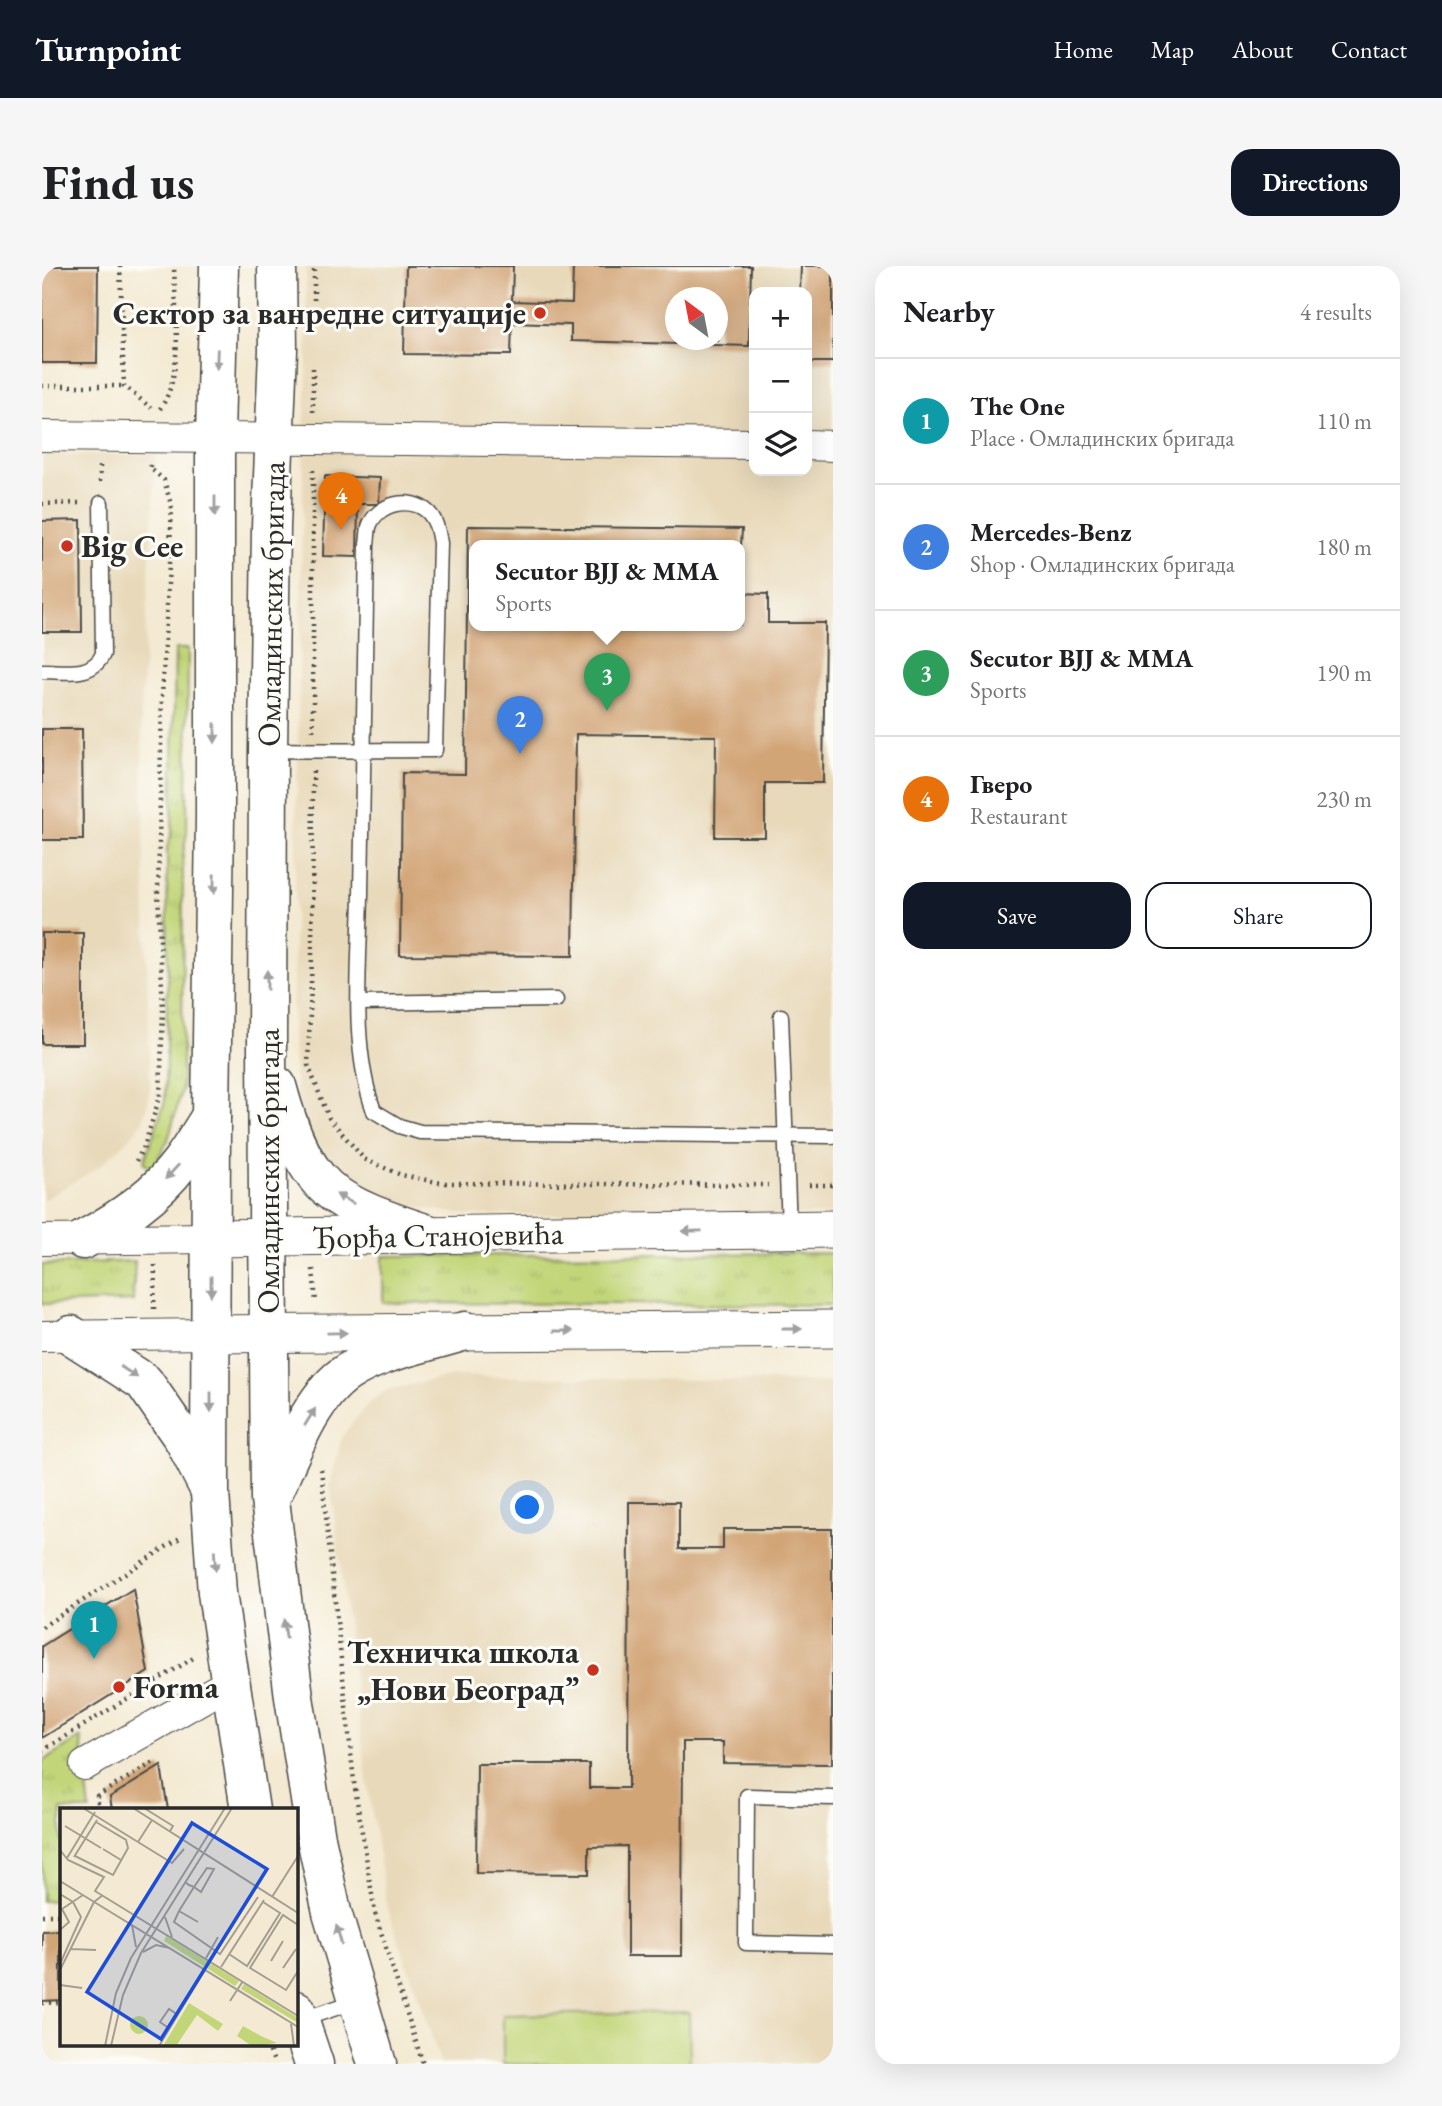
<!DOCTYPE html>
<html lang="en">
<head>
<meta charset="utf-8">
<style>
	:root { --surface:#fff; --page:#f6f6f6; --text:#202124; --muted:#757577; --line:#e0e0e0; --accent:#111827 }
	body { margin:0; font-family:"EB Garamond",serif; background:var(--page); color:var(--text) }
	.controls { position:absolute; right:21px; top:21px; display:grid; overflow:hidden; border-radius:14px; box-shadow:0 7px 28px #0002 }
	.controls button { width:63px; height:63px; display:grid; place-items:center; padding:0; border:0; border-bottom:2px solid var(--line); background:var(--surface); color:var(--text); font:35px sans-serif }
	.compass { position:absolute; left:623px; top:21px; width:63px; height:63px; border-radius:50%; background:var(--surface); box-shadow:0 7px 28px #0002; rotate:328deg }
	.you { position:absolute; left:486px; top:1242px; width:24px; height:24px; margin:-18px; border:5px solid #fff; border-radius:50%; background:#1a73e8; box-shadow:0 0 0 10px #1a73e833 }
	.badge { display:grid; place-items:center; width:46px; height:46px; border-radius:50%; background:var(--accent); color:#fff; font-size:23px; font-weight:700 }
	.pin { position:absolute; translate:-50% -58px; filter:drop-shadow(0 2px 4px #0008) }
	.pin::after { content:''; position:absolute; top:37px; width:24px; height:21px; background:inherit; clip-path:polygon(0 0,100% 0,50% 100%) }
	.popup { position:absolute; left:427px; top:274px; width:276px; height:91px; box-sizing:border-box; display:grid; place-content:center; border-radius:14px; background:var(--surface); filter:drop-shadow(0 2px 5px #0005); font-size:23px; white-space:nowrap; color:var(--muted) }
	.popup b { font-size:26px; color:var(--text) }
	.popup::after { content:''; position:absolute; left:50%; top:100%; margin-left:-14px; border:14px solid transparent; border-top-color:var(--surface) }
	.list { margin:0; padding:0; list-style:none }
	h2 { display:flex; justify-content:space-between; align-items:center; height:91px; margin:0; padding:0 28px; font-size:30px }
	h2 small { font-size:23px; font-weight:400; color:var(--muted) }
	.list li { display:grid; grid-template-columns:46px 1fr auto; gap:21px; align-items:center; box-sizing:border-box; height:126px; padding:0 28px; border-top:2px solid var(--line) }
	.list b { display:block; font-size:26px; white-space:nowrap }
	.list p { margin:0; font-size:23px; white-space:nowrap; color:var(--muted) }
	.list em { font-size:23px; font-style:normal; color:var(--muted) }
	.actions { display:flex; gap:14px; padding:21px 28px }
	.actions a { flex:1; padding:16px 0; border:2px solid var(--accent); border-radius:21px; text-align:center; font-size:24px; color:var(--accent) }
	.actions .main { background:var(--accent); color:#fff }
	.icon { flex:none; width:38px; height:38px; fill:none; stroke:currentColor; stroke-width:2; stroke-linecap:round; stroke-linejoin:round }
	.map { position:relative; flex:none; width:791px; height:1798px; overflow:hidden; border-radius:21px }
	header { display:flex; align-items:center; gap:42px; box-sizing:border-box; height:98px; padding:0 35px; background:var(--accent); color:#fff }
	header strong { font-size:33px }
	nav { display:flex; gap:38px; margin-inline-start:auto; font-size:24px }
	.intro { display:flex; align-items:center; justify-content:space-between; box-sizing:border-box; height:168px; padding:0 42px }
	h1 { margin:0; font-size:49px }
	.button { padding:18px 32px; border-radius:21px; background:var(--accent); color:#fff; font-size:24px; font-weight:700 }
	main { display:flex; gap:42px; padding:0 42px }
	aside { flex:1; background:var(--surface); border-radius:21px; box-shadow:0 7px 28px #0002 }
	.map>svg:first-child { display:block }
	.built { fill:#e8d9ba; fill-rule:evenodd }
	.grass { fill:url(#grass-tufts); stroke:#768052; stroke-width:2 }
	.park { fill:#c2d679; stroke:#768052; stroke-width:2 }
	.building { fill:#d2a577; fill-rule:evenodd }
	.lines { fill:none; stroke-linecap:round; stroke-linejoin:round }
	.service-casing { stroke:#494844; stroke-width:17 }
	.minor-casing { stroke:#494844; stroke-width:32 }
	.tertiary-casing { stroke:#494844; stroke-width:39 }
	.secondary-casing { stroke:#494844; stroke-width:41 }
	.path { stroke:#494844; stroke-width:4.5; stroke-dasharray:2 5; stroke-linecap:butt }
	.service { stroke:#fff; stroke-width:14 }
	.minor { stroke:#fff; stroke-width:30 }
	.tertiary { stroke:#fff; stroke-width:37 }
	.secondary { stroke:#fff; stroke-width:38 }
	.oneway { fill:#a0a0a0 }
	.poi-dot { fill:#c8321e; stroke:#fdfcf7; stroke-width:2.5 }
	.labels { text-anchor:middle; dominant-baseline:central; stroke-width:6; stroke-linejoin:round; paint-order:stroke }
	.poi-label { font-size:32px; font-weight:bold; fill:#2b2b2b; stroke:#fdfcf7; text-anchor:end }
	.street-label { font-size:32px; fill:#2b2b2b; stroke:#fdfcf7 }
	.inset-road { fill:none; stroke:#a49e90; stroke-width:2 }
	.view { fill:#1d4ed8; fill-opacity:0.15; stroke:#1d4ed8; stroke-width:3.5 }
	.inset-edge { fill:none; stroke:#2b2b2b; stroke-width:3.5 }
</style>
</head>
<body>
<header>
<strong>Turnpoint</strong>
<nav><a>Home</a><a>Map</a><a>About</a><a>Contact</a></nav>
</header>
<div class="intro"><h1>Find us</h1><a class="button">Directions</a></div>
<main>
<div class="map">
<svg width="791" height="1798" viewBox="0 0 791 1798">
	<defs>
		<pattern id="grass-tufts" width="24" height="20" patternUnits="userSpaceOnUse" patternTransform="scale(1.75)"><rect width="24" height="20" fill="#c2d679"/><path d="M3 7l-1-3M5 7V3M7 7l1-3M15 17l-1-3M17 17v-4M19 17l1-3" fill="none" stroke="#a7b869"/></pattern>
	</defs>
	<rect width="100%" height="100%" fill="#fdfcf7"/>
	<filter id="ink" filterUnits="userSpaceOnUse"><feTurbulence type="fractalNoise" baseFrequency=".0143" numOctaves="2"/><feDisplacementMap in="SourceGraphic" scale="14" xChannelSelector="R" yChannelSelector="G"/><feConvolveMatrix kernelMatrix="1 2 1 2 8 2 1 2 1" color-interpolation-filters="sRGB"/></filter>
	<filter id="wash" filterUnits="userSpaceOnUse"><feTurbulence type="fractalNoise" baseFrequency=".00686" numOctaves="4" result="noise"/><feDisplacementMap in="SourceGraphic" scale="28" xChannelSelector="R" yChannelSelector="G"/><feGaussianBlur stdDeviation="1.57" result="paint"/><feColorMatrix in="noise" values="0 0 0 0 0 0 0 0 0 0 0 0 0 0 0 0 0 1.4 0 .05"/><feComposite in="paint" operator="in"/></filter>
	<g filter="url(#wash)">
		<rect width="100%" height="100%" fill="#f4ead3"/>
		<!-- built -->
		<g class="built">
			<path d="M264,0H791V949H428L372,941L332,933L297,909L271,874L254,831L250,771L262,166L265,106ZM712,26H765V205H712ZM634,32H676V74H634ZM432,279H698V359H432Z"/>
			<path d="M114,188L99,443L108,826L102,853L88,872L58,900L0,935V189Z"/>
			<path d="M411,1110L791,1116V1798H399L345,1640L325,1515L288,1219L300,1170L328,1136L345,1124Z"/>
		</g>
		<!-- grass -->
		<g class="grass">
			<path d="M133,383H146L145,566L141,588L140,823L126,874L110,903L102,896L123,835L126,698L125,582L130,566Z"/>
			<path d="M791,987V1039L341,1037V990Z"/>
			<path d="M93,995L91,1035L0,1038V999Z"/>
			<path d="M39,1472L48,1544H19V1634L0,1635V1496Z"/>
		</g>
		<!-- park -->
		<path class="park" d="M647,1746L648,1798H461V1749Z"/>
		<g id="blocks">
			<!-- building -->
			<g class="building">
				<path d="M0,0H56L55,97H0Z"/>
				<path d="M364,0H471L470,35L530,37L531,0H709L707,80L529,75V59L470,57L469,89L362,88ZM634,32H676V74H634Z"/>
				<path d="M759,0H791V96H765V26H758Z"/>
				<path d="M283,210L338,212L337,238H316L315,291L281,290Z"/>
				<path d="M39,254L40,366H0V255Z"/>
				<path d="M426,260L700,263L699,279H432V359H698V327L726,328V357H783L781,517H723V571H673L674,470L534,468L531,690L358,689L360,507L423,508Z"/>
				<path d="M0,463H40L41,574H0Z"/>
				<rect x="0" y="667" width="41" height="111"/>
				<path d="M587,1236H637V1283H681V1263H790V1498L681,1497V1476H641L640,1690H585V1580L547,1581V1608L434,1607L435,1498H547V1522H586Z"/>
				<path d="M91,1323L106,1406L0,1472V1380Z"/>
				<path d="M119,1500L126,1544H70L68,1531Z"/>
				<path d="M19,1664V1734L0,1735V1665Z"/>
			</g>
		</g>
	</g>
	<g filter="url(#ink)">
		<use href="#blocks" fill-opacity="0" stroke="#494844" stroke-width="2"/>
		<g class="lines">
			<defs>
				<g id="service">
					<path d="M0,405C22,405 50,412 61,388L59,237"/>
					<path d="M227,484C282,485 337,484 393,484L398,277C396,266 395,256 387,247C369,229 335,237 327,261C326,266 326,273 325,278C323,395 320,512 319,628C318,697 308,779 332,845L357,860L378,866L791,870"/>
					<path d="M317,737L514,734"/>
					<path d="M739,750L747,962"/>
					<path d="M791,1532L705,1530L704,1677L791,1679"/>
					<path d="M258,1754L315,1735"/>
				</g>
				<g id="minor">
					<path d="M0,170L712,178"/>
					<path d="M765,179L791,180"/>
					<path d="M0,974L169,972"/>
					<path d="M0,1070L169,1068"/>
					<path d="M43,1499L189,1416"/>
				</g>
				<g id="tertiary">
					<path d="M169,972L791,963"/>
					<path d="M169,1068L791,1063"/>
				</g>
				<g id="secondary">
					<path d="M177,0L173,172V550L169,850L168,1227L175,1327L208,1544"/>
					<path d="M235,0L236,84L229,261L226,484L225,782L228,1234L252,1431L274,1572L290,1646L335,1798"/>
					<path d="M235,820C244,854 258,898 285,922C311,945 356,958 389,969"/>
					<path d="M41,974C78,954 114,930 139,896C150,881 159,865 169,850"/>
					<path d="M29,1069L102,1116L142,1174L165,1219"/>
					<path d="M233,1223C250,1185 270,1129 306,1106C338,1085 386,1077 423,1065"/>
					<path d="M254,1744L272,1798"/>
				</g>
			</defs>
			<!-- service casing -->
			<use href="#service" class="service-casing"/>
			<!-- minor casing -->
			<use href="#minor" class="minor-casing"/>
			<!-- tertiary casing -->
			<use href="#tertiary" class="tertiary-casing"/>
			<!-- secondary casing -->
			<use href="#secondary" class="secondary-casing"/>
			<!-- path -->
			<g class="path">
				<path d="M78,0L82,120L109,142"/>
				<path d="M272,34V0"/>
				<path d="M0,120H82"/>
				<path d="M118,143C143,108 133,42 132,0"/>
				<path d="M271,146V102"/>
				<path d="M58,200V219"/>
				<path d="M0,238L39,237"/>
				<path d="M271,465V200"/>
				<path d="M271,505L270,690L266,799L287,852L322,893L359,909L400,917L726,919"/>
				<path d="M94,895L102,881L118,830L121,744L116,627L120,430L130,242L122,214L108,202L109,199"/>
				<path d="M767,919H791"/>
				<path d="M271,1003L274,1036"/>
				<path d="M112,1043L113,999"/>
				<path d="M279,1203L312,1516L333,1647L381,1798"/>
				<path d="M0,1361L138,1272"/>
				<path d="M0,1485L153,1391"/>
				<path d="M57,1544L55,1530L114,1495"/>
				<path d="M0,1649H19"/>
				<path d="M0,1737L19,1736"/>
				<path d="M225,1779L233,1798"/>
			</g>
			<!-- service -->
			<use href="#service" class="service"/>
			<!-- minor -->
			<use href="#minor" class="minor"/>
			<!-- tertiary -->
			<use href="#tertiary" class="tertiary"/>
			<!-- secondary -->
			<use href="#secondary" class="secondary"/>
		</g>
		<!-- one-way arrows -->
		<defs><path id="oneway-solid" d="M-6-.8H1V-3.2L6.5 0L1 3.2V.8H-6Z" transform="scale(1.75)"/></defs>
		<g class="oneway">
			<use href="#oneway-solid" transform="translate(175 93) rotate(92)"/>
			<use href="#oneway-solid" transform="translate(173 240) rotate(90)"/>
			<use href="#oneway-solid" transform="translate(173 467) rotate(90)"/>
			<use href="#oneway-solid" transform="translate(172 618) rotate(91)"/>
			<use href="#oneway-solid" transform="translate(225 714) rotate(-90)"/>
			<use href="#oneway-solid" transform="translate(130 906) rotate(133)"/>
			<use href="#oneway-solid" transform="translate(303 933) rotate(-151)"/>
			<use href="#oneway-solid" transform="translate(650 965) rotate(179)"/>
			<use href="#oneway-solid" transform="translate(169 1020) rotate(90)"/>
			<use href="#oneway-solid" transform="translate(750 1063)"/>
			<use href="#oneway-solid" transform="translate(522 1065)"/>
			<use href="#oneway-solid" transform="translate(295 1067) rotate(-1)"/>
			<use href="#oneway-solid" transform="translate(87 1106) rotate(33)"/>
			<use href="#oneway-solid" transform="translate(169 1136) rotate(90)"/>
			<use href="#oneway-solid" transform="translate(268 1151) rotate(-58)"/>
			<use href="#oneway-solid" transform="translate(173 1295) rotate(86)"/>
			<use href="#oneway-solid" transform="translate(243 1363) rotate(-97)"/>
			<use href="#oneway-solid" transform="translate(297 1669) rotate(-106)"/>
		</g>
	</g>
	<!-- markers -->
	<g class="poi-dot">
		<circle cx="498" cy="47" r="7"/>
		<circle cx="25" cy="280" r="7"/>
		<circle cx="551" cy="1404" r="7"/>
		<circle cx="77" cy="1421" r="7"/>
	</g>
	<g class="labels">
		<!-- poi labels -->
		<g class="poi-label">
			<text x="484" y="47">Сектор за ванредне ситуације</text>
			<text x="39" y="280" text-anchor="start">Big Cee</text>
			<text x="537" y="1386">Техничка школа<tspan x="537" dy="37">„Нови Београд”</tspan></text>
			<text x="91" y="1421" text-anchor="start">Forma</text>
		</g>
		<!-- street labels -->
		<g class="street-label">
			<text transform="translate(229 338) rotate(-89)">Омладинских бригада</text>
			<text transform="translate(226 905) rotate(-90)">Омладинских бригада</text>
			<text transform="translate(396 969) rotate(-1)">Ђорђа Станојевића</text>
		</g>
	</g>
	<!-- overview -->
	<g transform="translate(18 1542)">
		<rect width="238" height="238" fill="#f4ead3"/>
		<path d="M106,128L179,173L175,178L104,133ZM184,176L238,210V215L181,181ZM129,195L163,216L158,223L137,207L116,238H103Z" fill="#c2d679"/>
		<path d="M70 217a9 9 0 1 1 18 0a9 9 0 1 1-18 0ZM183,218L201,228L217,235L192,238L177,228Z" fill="#c2d679"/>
		<path class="inset-road" d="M23,0L112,55L124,41M73,0L238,105M84,0L113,18L110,23M5,18L41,40M78,34L92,12M43,41L61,52M0,42L8,52L44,69L35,83L238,208M15,48L53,67L68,40L66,32L36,14M14,49L37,12M7,50L35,4M0,73L238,219M125,74L129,77L134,79L141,84L154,61L147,60L134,79L119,103L114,114L160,146L198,89M0,86L13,94L21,109L0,156M212,89L238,48M119,103L138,114M105,109L112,129M72,117L76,139M238,117L223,107L190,160L226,182L238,163M0,122L9,114L2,101L23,87M11,141L36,142M83,144L96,137L110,140M169,146L187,158L220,105L203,94M146,150L158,129M211,153L223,133M161,159L204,92M223,160L236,141M0,162L34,94L43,87M0,177L22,180M170,193L183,173M231,216L234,238M110,221L100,214L109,201L118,207M45,238L56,185L71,150L165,0M51,238L63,187L81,145L172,0M99,238L145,162"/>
		<path class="view" d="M132,15L207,61L101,231L27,184Z"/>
		<rect width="238" height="238" class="inset-edge"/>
	</g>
</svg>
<div class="controls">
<button>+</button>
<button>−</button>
<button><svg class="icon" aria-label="layers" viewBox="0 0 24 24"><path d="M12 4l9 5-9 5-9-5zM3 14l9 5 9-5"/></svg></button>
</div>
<svg class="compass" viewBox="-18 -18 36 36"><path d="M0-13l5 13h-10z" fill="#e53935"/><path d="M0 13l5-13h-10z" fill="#757577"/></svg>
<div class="you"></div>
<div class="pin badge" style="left:52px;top:1393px;background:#0f9aa8">1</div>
<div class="pin badge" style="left:478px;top:488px;background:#3f7fe0">2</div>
<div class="pin badge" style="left:565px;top:445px;background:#2e9e5b">3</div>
<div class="popup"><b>Secutor BJJ &amp; MMA</b>Sports</div>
<div class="pin badge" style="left:299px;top:264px;background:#e8710a">4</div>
</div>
<aside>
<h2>Nearby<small>4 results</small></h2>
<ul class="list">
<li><span class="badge" style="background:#0f9aa8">1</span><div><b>The One</b><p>Place · Омладинских бригада</p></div><em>110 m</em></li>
<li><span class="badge" style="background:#3f7fe0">2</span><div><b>Mercedes-Benz</b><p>Shop · Омладинских бригада</p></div><em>180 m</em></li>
<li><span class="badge" style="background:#2e9e5b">3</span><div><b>Secutor BJJ &amp; MMA</b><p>Sports</p></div><em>190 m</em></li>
<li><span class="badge" style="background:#e8710a">4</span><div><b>Гверо</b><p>Restaurant</p></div><em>230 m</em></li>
</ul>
<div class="actions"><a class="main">Save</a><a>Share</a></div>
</aside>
</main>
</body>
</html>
